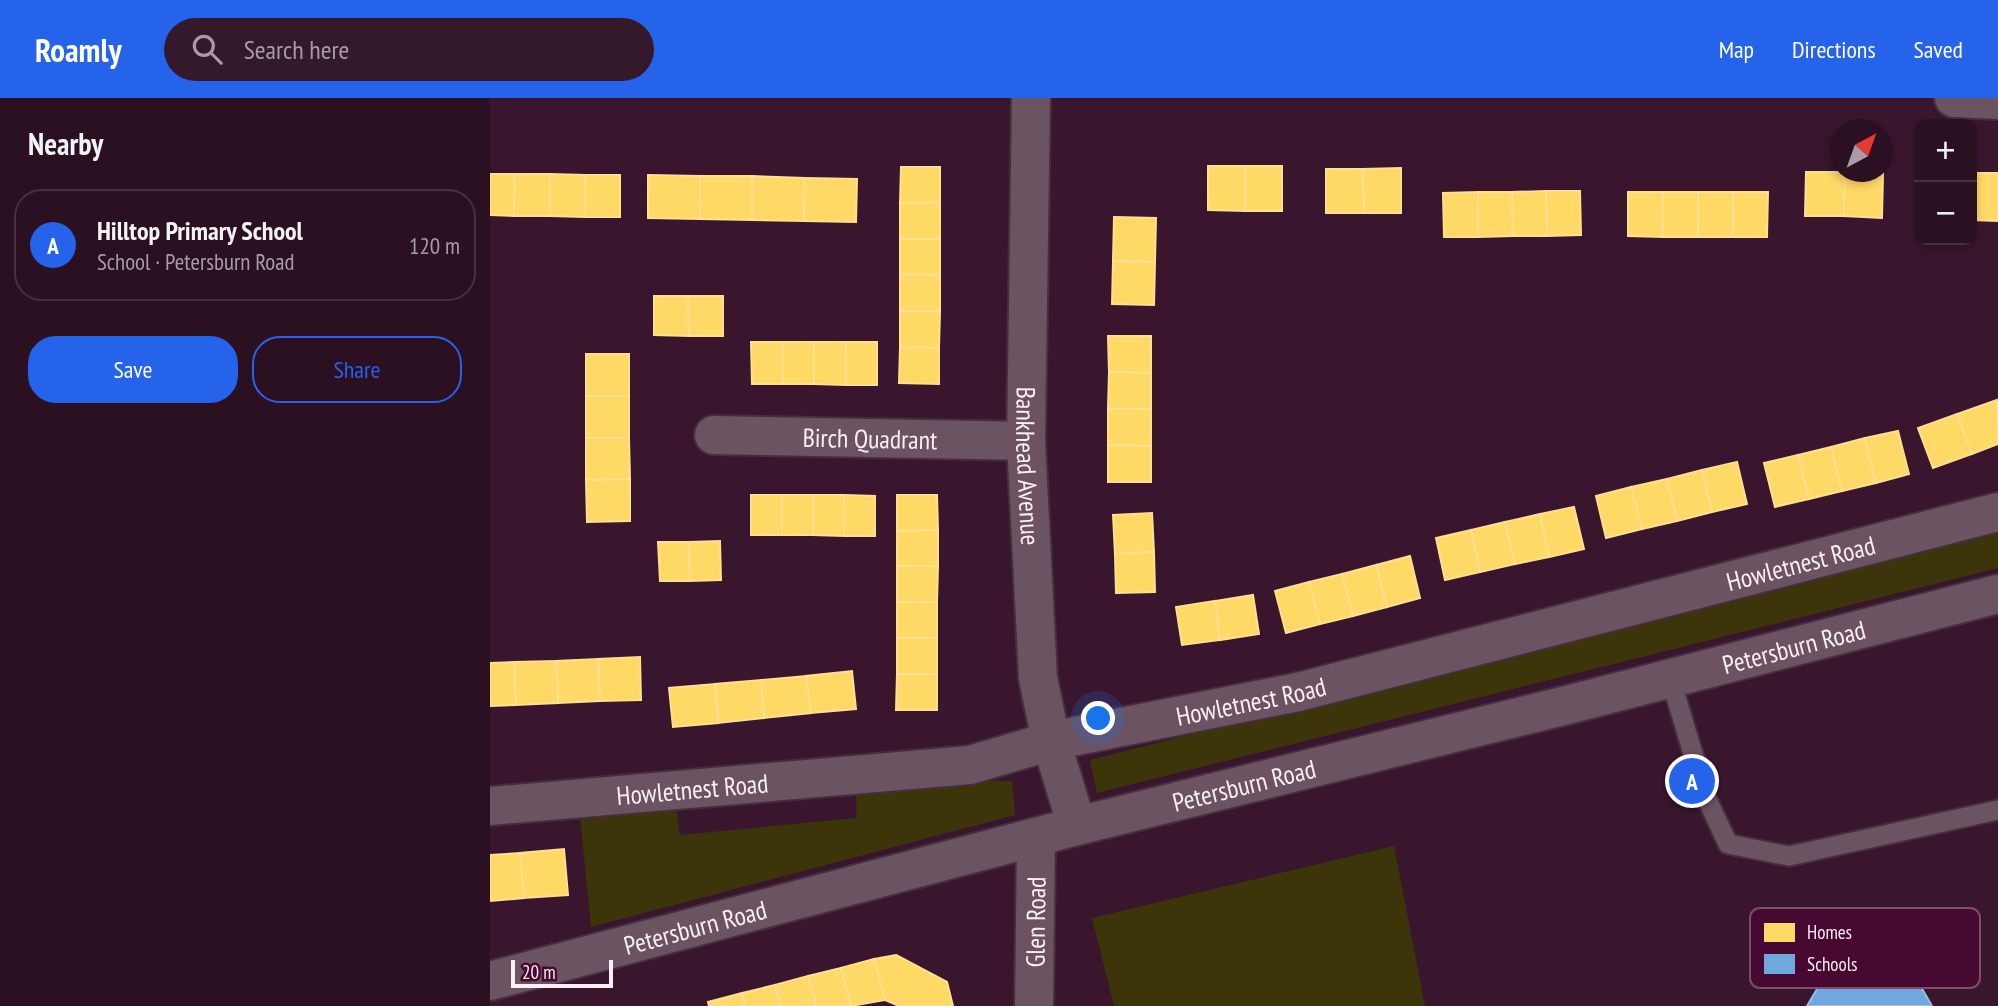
<!DOCTYPE html>
<html lang="en">
<head>
<meta charset="utf-8">
<style>
	:root { --surface:#2b1022; --page:#33192a; --text:#f1f3f6; --muted:#a69da5; --line:#473040; --accent:#2563eb }
	body { margin:0; font-family:"PT Sans Narrow",sans-serif; background:var(--page); color:var(--text) }
	.controls { position:absolute; right:21px; top:21px; display:grid; overflow:hidden; border-radius:14px; box-shadow:0 4px 10px #0003 }
	.controls button { width:63px; height:63px; display:grid; place-items:center; padding:0; border:0; border-bottom:2px solid var(--line); background:var(--surface); color:var(--text); font:35px sans-serif }
	.compass { position:absolute; left:1340px; top:21px; width:63px; height:63px; border-radius:50%; background:var(--surface); box-shadow:0 4px 10px #0003; rotate:41deg }
	.scale { position:absolute; left:21px; bottom:18px; width:102px; box-sizing:border-box; padding-left:7px; border:4px solid #feedf5; border-top:0; font-size:19px; line-height:24px; white-space:nowrap; color:#feedf5; -webkit-text-stroke:5px #470831; paint-order:stroke }
	.you { position:absolute; left:609px; top:621px; width:24px; height:24px; margin:-18px; border:5px solid #fff; border-radius:50%; background:#1a73e8; box-shadow:0 0 0 10px #1a73e833 }
	.badge { display:grid; place-items:center; width:46px; height:46px; border-radius:50%; background:var(--accent); color:#fff; font-size:23px; font-weight:700 }
	.pin { position:absolute; translate:-50% -50%; border:4px solid #fff; box-shadow:0 2px 7px #0006 }
	.list { margin:0; padding:0; list-style:none }
	h2 { display:flex; justify-content:space-between; align-items:center; height:91px; margin:0; padding:0 28px; font-size:30px }
	h2 small { font-size:23px; font-weight:400; color:var(--muted) }
	.list li { display:grid; grid-template-columns:46px 1fr auto; gap:21px; align-items:center; box-sizing:border-box; height:112px; margin:0 14px 14px; padding:0 14px; border:2px solid var(--line); border-radius:28px }
	.list b { display:block; font-size:26px; white-space:nowrap }
	.list p { margin:0; font-size:23px; white-space:nowrap; color:var(--muted) }
	.list em { font-size:23px; font-style:normal; color:var(--muted) }
	.actions { display:flex; gap:14px; padding:21px 28px }
	.actions a { flex:1; padding:16px 0; border:2px solid var(--accent); border-radius:28px; text-align:center; font-size:24px; color:var(--accent) }
	.actions .main { background:var(--accent); color:#fff }
	.icon { flex:none; width:38px; height:38px; fill:none; stroke:currentColor; stroke-width:2; stroke-linecap:round; stroke-linejoin:round }
	.map { position:relative; flex:none; width:1508px; height:908px; overflow:hidden }
	header { display:flex; align-items:center; gap:42px; box-sizing:border-box; height:98px; padding:0 35px; background:var(--accent); color:#fff }
	header strong { font-size:33px }
	nav { display:flex; gap:38px; margin-inline-start:auto; font-size:24px }
	.search { width:490px; height:63px; background:var(--page); display:flex; align-items:center; gap:18px; box-sizing:border-box; padding:0 24px; border-radius:38px; color:var(--muted); font-size:26px }
	main { display:flex }
	aside { flex:1; background:var(--surface) }
	.map>svg:first-child { display:block }
	.green { fill:#3c350a }
	.homes { fill:#ffd966; stroke:#ffdf91; stroke-width:2 }
	.schools { fill:#6fa8dc; stroke:#9abde4; stroke-width:2 }
	.lines { fill:none; stroke-linecap:round; stroke-linejoin:round }
	.lane-casing { stroke:#462f3d; stroke-width:23 }
	.street-casing { stroke:#462f3d; stroke-width:42 }
	.secondary-casing { stroke:#462f3d; stroke-width:42 }
	.lane { stroke:#6c5362; stroke-width:19 }
	.street { stroke:#6c5362; stroke-width:38 }
	.secondary { stroke:#6c5362; stroke-width:38 }
	.labels { text-anchor:middle; dominant-baseline:central; stroke-width:7; stroke-linejoin:round; paint-order:stroke }
	.street-label { font-size:26px; fill:#feedf5; stroke:#470831 }
	.key { fill:#470831; stroke:#7e4d6c; stroke-width:2 }
	.key-label { font-size:19px; fill:#feedf5 }
</style>
</head>
<body>
<header>
<strong>Roamly</strong>
<div class="search"><svg class="icon" aria-label="search" viewBox="0 0 24 24"><circle cx="10" cy="10" r="6"/><path d="M15 15l6 6"/></svg>Search here</div>
<nav><a>Map</a><a>Directions</a><a>Saved</a></nav>
</header>
<main>
<aside>
<h2>Nearby<small></small></h2>
<ul class="list">
<li><span class="badge">A</span><div><b>Hilltop Primary School</b><p>School · Petersburn Road</p></div><em>120 m</em></li>
</ul>
<div class="actions"><a class="main">Save</a><a>Share</a></div>
</aside>
<div class="map">
<svg width="1508" height="908" viewBox="0 0 1508 908">
	<rect width="100%" height="100%" fill="#39162d"/>
	<!-- green -->
	<g class="green">
		<path d="M1508,431V470L607,695L600,662Z"/>
		<path d="M484,683H522L525,717L101,829L90,719L186,709L190,737L367,720L366,696Z"/>
		<path d="M904,748L935,908H624L602,820Z"/>
	</g>
	<!-- homes -->
	<g class="homes">
		<path d="M718,68H755V113L718,112Z"/>
		<rect x="755" y="68" width="37" height="45"/>
		<path d="M411,69H450V105H410Z"/>
		<path d="M911,70V115H874L873,71Z"/>
		<path d="M836,71H873L874,115H836Z"/>
		<path d="M1316,74H1355L1354,118H1315Z"/>
		<path d="M1355,74L1393,75L1392,120L1354,118Z"/>
		<path d="M1482,75H1508V123L1482,122Z"/>
		<path d="M0,76H25L24,118L0,117Z"/>
		<path d="M25,76H60V118H24Z"/>
		<path d="M60,76L95,77V119L60,118Z"/>
		<rect x="95" y="77" width="35" height="42"/>
		<path d="M158,77L210,78V121L158,120Z"/>
		<path d="M210,78H262V122L210,121Z"/>
		<path d="M262,78L315,80L314,123L262,122Z"/>
		<path d="M315,80L367,81L366,124L314,123Z"/>
		<path d="M1056,93H1090L1091,137L1057,138Z"/>
		<path d="M1056,93L1057,138H1023L1022,94Z"/>
		<path d="M988,94V139H954L953,95Z"/>
		<path d="M988,94H1022L1023,138L988,139Z"/>
		<path d="M1138,94H1173V139L1138,138Z"/>
		<rect x="1173" y="94" width="35" height="45"/>
		<rect x="1208" y="94" width="35" height="45"/>
		<path d="M1243,94H1278L1277,139H1243Z"/>
		<rect x="410" y="105" width="40" height="36"/>
		<path d="M624,119L666,120L665,164L623,163Z"/>
		<rect x="410" y="141" width="40" height="36"/>
		<path d="M623,163L665,164L664,207L622,206Z"/>
		<rect x="410" y="177" width="40" height="36"/>
		<path d="M164,198H198L199,238L164,237Z"/>
		<path d="M198,198H233V238H199Z"/>
		<path d="M410,213H450L449,250L410,249Z"/>
		<path d="M618,238H661V275L619,274Z"/>
		<path d="M261,244H293V286H262Z"/>
		<rect x="293" y="244" width="31" height="42"/>
		<path d="M324,244H356V287L324,286Z"/>
		<rect x="356" y="244" width="31" height="43"/>
		<path d="M410,249L449,250V286L409,285Z"/>
		<rect x="96" y="256" width="43" height="42"/>
		<path d="M619,274L661,275V311H618Z"/>
		<rect x="96" y="298" width="43" height="42"/>
		<path d="M1507,302L1508,346L1482,356L1467,316Z"/>
		<path d="M618,311H661V348L618,347Z"/>
		<path d="M1467,316L1482,356L1443,370L1428,330Z"/>
		<path d="M1408,333L1419,376L1386,385L1375,340Z"/>
		<path d="M96,340H139L140,381L96,382Z"/>
		<path d="M1375,340L1386,385L1352,393L1341,349Z"/>
		<path d="M618,347L661,348V384H618Z"/>
		<path d="M1341,349L1352,393L1319,401L1308,357Z"/>
		<path d="M1308,357L1319,401L1285,409L1274,365Z"/>
		<path d="M1247,364L1257,406L1222,414L1212,372Z"/>
		<path d="M1212,372L1222,414L1187,423L1177,381Z"/>
		<path d="M140,381V423L97,424L96,382Z"/>
		<path d="M1177,381L1187,423L1152,431L1141,389Z"/>
		<path d="M1141,389L1152,431L1116,440L1106,398Z"/>
		<rect x="261" y="397" width="31" height="40"/>
		<rect x="292" y="397" width="31" height="40"/>
		<path d="M323,397H354V438L323,437Z"/>
		<path d="M354,397L385,398V438H354Z"/>
		<path d="M407,397H447L448,432L407,433Z"/>
		<path d="M1084,409L1094,451L1059,459L1050,416Z"/>
		<path d="M662,415L664,454L625,456L623,417Z"/>
		<path d="M1050,416L1059,459L1025,466L1015,424Z"/>
		<path d="M1015,424L1025,466L990,474L981,432Z"/>
		<path d="M448,432V468H407V433Z"/>
		<path d="M981,432L990,474L955,482L946,440Z"/>
		<path d="M230,443L231,482L200,483L199,444Z"/>
		<path d="M168,444H199L200,483H170Z"/>
		<path d="M664,454L665,494L626,495L625,456Z"/>
		<path d="M920,458L930,500L897,509L886,467Z"/>
		<path d="M886,467L897,509L863,518L852,476Z"/>
		<path d="M407,468H448L447,504H407Z"/>
		<path d="M852,476L863,518L830,526L819,484Z"/>
		<path d="M819,484L830,526L796,535L785,493Z"/>
		<path d="M763,497L769,536L730,542L725,503Z"/>
		<path d="M725,503L730,542L692,547L686,509Z"/>
		<rect x="407" y="504" width="40" height="36"/>
		<rect x="407" y="540" width="40" height="36"/>
		<path d="M150,559L151,602L110,603L108,561Z"/>
		<path d="M108,561L110,603L68,605L66,563Z"/>
		<path d="M66,563L68,605L26,607L24,564Z"/>
		<path d="M24,564L26,607L0,608V565Z"/>
		<path d="M362,573L366,611L321,615L316,578Z"/>
		<path d="M407,576H447V612H406Z"/>
		<path d="M316,578L321,615L274,620L271,582Z"/>
		<path d="M271,582L274,620L228,625L225,586Z"/>
		<path d="M225,586L228,625L183,629L179,590Z"/>
		<path d="M74,751L78,797L34,800L30,755Z"/>
		<path d="M30,755L34,800L0,803V757Z"/>
		<path d="M406,857L457,884L463,908H409L395,902L384,861Z"/>
		<path d="M384,861L395,902L361,908L351,870Z"/>
		<path d="M351,870L361,908H326L318,878Z"/>
		<path d="M318,878L326,908H290L285,887Z"/>
		<path d="M285,887L290,908H255L252,895Z"/>
		<path d="M252,895L255,908H219L218,904Z"/>
	</g>
	<!-- schools -->
	<path class="schools" d="M1367,858L1398,861L1427,882L1442,908H1317L1337,874Z"/>
	<g class="lines">
		<defs>
			<path id="lane" d="M1180,579L1216,699L1238,746L1299,758L1508,712"/>
			<g id="street">
				<path id="s1" d="M541,0L536,343L548,580L561,643L587,728"/>
				<path d="M1464,0L1508,2"/>
				<path id="s2" d="M224,337L536,343"/>
				<path id="s3" d="M0,708L480,667L561,643L808,594L1508,414"/>
				<path id="s4" d="M544,908L546,740"/>
			</g>
			<g id="secondary">
				<path id="s5" d="M0,883L587,728L1077,607L1508,496"/>
			</g>
		</defs>
		<!-- lane casing -->
		<use href="#lane" class="lane-casing"/>
		<!-- street casing -->
		<use href="#street" class="street-casing"/>
		<!-- secondary casing -->
		<use href="#secondary" class="secondary-casing"/>
		<!-- lane -->
		<use href="#lane" class="lane"/>
		<!-- street -->
		<use href="#street" class="street"/>
		<!-- secondary -->
		<use href="#secondary" class="secondary"/>
	</g>
	<g class="labels">
		<!-- street labels -->
		<g class="street-label">
			<text stroke="none"><textPath href="#s2" startOffset="156">Birch Quadrant</textPath></text>
			<text stroke="none"><textPath href="#s1" startOffset="368">Bankhead Avenue</textPath></text>
			<text stroke="none"><textPath href="#s3" startOffset="1337">Howletnest Road</textPath></text>
			<text stroke="none"><textPath href="#s5" startOffset="1346">Petersburn Road</textPath></text>
			<text stroke="none"><textPath href="#s3" startOffset="770">Howletnest Road</textPath></text>
			<text stroke="none"><textPath href="#s5" startOffset="779">Petersburn Road</textPath></text>
			<text stroke="none"><textPath href="#s3" startOffset="203">Howletnest Road</textPath></text>
			<text stroke="none"><textPath href="#s4" startOffset="84">Glen Road</textPath></text>
			<text stroke="none"><textPath href="#s5" startOffset="212">Petersburn Road</textPath></text>
		</g>
	</g>
	<!-- legend -->
	<rect x="1260" y="810" width="230" height="80" rx="10" class="key"/>
	<rect x="1274" y="825" width="31" height="19" fill="#ffd966"/>
	<rect x="1274" y="856" width="31" height="20" fill="#6fa8dc"/>
	<g class="key-label">
		<text x="1317" y="841">Homes</text>
		<text x="1317" y="873">Schools</text>
	</g>
</svg>
<div class="controls">
<button>+</button>
<button>−</button>
</div>
<svg class="compass" viewBox="-18 -18 36 36"><path d="M0-13l5 13h-10z" fill="#e53935"/><path d="M0 13l5-13h-10z" fill="#a69da5"/></svg>
<div class="scale">20 m</div>
<div class="you"></div>
<div class="pin badge" style="left:1202px;top:683px">A</div>
</div>
</main>
</body>
</html>
